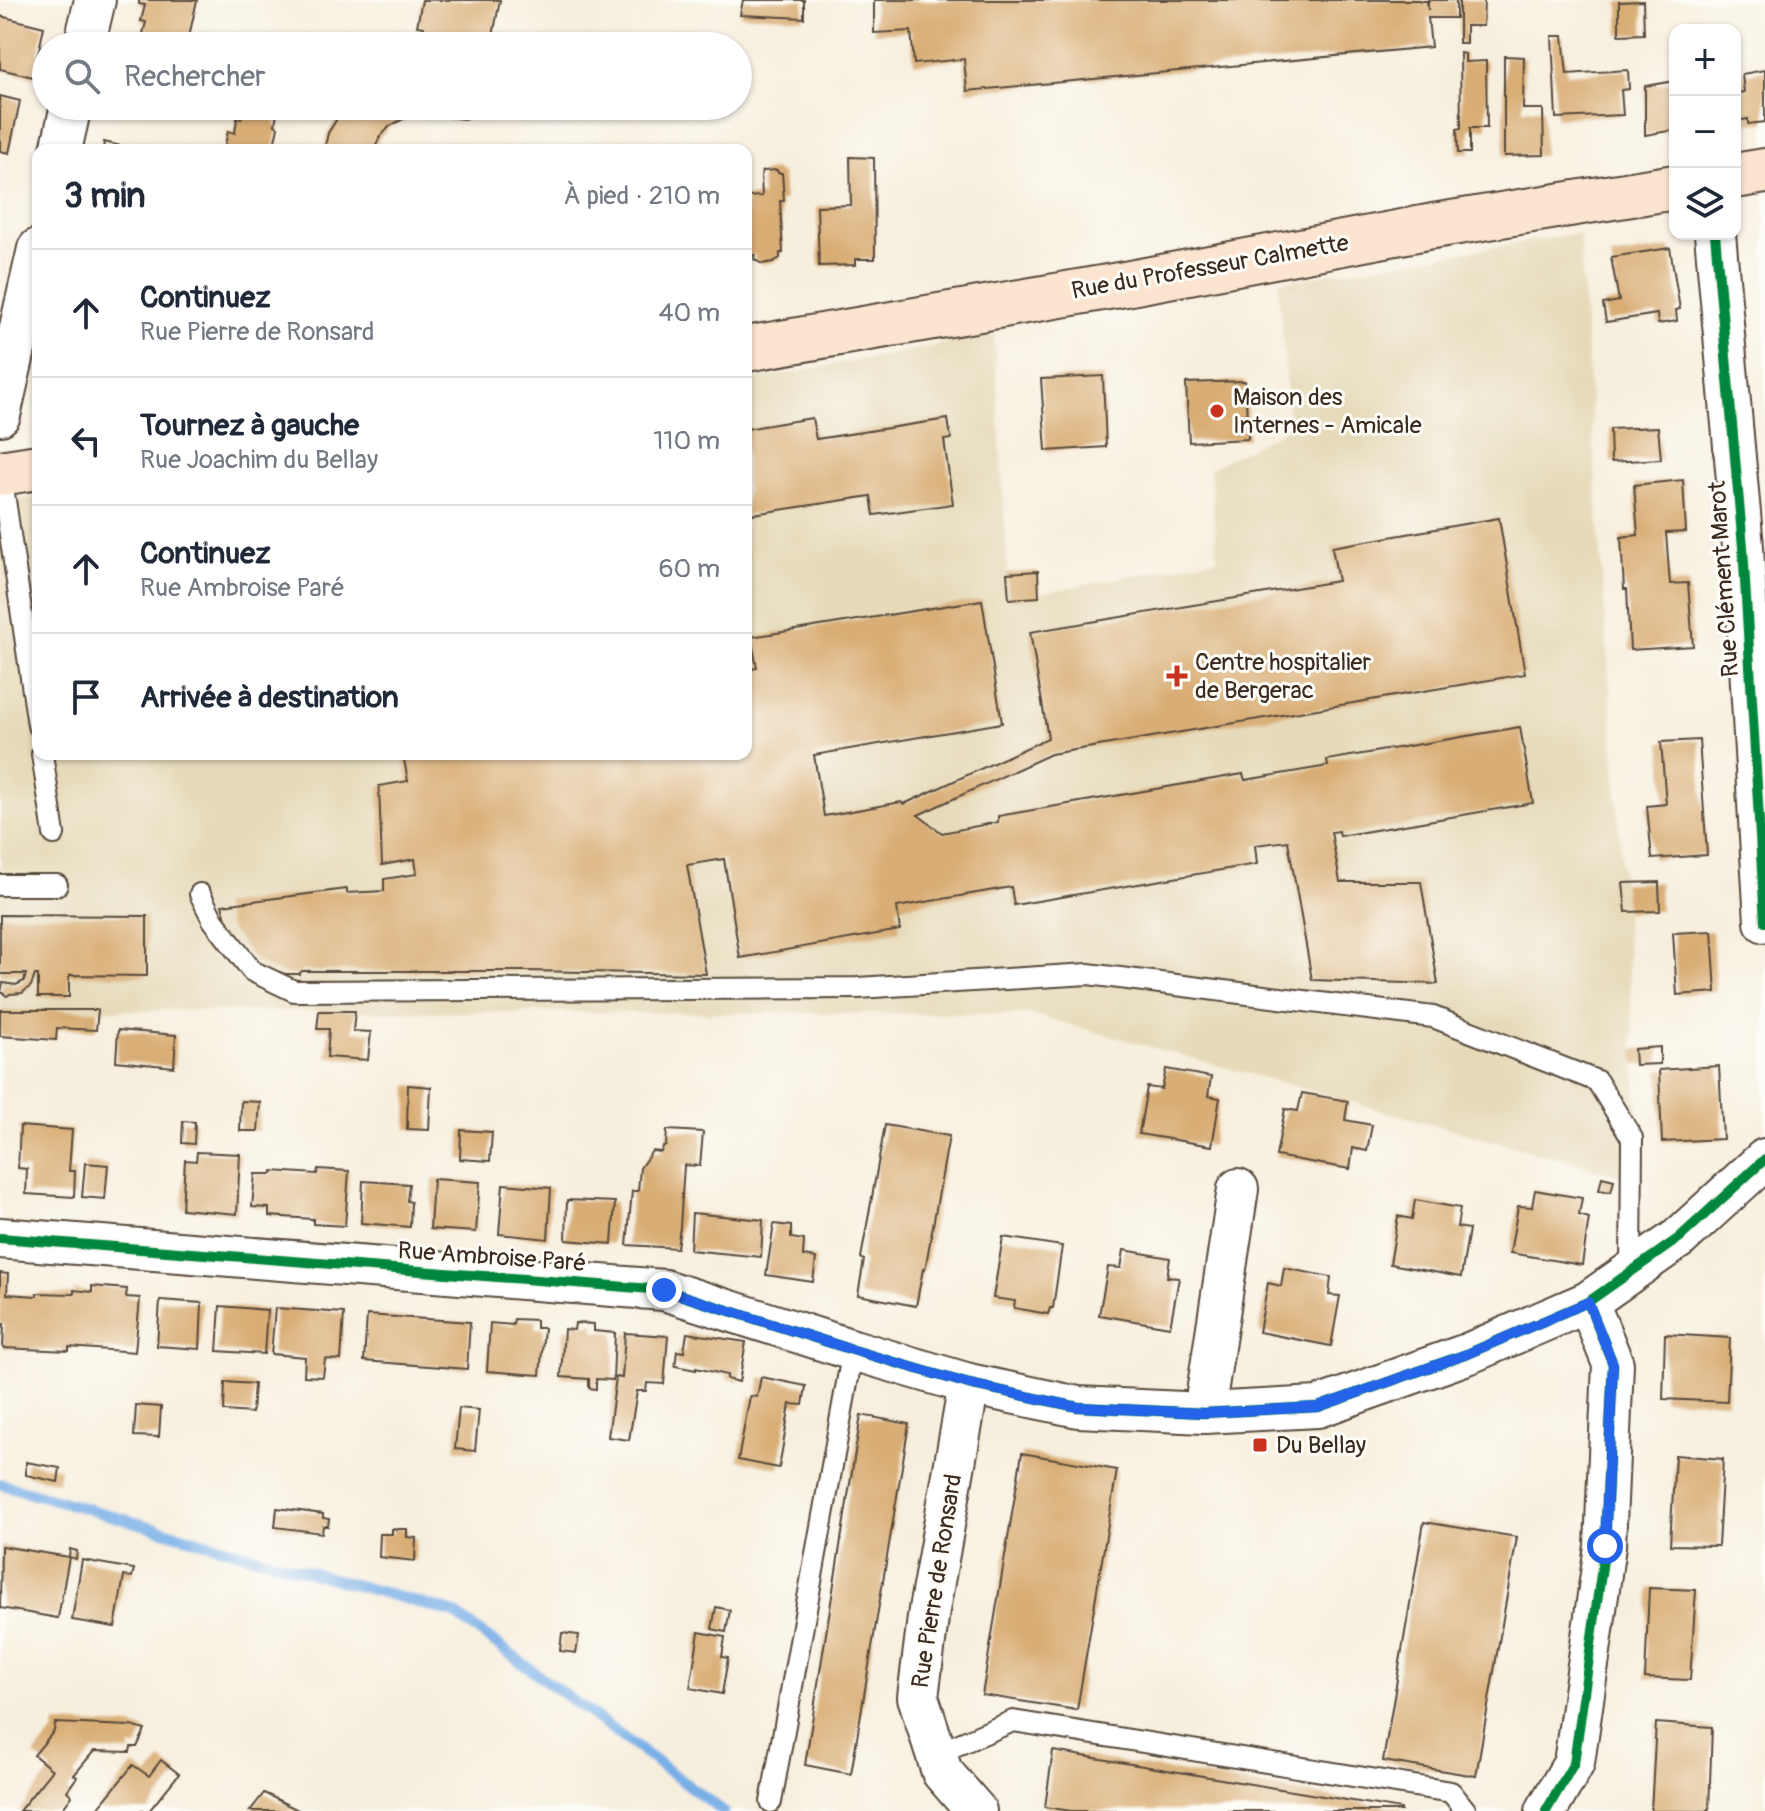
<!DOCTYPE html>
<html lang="fr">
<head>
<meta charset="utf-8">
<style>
	:root { --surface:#fff; --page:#f6f6f7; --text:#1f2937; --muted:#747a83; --line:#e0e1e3 }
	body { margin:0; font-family:Pangolin,sans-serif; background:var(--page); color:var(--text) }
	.controls { position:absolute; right:24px; top:24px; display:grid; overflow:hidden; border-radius:16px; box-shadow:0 2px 6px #0004 }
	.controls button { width:72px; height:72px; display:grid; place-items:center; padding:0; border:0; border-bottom:2px solid var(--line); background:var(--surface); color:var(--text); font:40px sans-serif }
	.stop { position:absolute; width:24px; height:24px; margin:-18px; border:6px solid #2563eb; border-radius:50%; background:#fff }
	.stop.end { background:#2563eb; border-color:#fff; box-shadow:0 2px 8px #0008 }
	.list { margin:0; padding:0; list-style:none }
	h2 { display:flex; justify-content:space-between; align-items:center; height:104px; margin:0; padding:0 32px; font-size:34px }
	h2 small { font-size:26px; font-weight:400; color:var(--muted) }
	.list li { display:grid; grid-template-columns:52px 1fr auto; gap:24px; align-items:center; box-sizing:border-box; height:128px; padding:0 32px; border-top:2px solid var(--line) }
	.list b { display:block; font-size:30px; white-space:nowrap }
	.list p { margin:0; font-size:26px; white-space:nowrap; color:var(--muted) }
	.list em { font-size:26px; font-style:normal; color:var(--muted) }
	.icon { flex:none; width:44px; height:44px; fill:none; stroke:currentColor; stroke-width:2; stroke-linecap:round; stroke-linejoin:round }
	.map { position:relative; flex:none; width:1765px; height:1811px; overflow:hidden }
	.search { position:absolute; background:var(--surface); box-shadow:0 2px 6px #0004; left:32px; top:32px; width:720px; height:88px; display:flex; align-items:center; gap:20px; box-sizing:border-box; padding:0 28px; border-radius:44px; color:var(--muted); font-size:30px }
	.panel { position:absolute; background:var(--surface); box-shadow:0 2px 6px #0004; left:32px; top:144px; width:720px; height:616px; border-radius:16px }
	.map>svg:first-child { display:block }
	.built { fill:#e6daba }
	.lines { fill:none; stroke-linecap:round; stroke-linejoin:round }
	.stream { stroke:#79afe7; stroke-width:11 }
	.building { fill:#d9ae76 }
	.lane-casing { stroke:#57483b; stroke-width:24 }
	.street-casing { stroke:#57483b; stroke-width:44 }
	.secondary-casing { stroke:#57483b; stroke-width:48 }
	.lane { stroke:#fff; stroke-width:20 }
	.street { stroke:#fff; stroke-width:40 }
	.secondary { stroke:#fce5d0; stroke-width:44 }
	.cycleway-casing { stroke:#fdfcf7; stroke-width:15 }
	.cycleway { stroke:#00873e; stroke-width:10 }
	.route { stroke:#2563eb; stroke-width:10 }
	.poi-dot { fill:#c8321e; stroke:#fdfcf7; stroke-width:3 }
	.labels { text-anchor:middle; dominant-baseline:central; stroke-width:6; stroke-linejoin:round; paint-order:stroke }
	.street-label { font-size:24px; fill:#3b2a1e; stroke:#fdfcf7 }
	.poi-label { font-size:24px; fill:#3b2a1e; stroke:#fdfcf7; text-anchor:start }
</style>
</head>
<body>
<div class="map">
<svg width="1765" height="1811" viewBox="0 0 1765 1811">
	<rect width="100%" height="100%" fill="#fdfcf7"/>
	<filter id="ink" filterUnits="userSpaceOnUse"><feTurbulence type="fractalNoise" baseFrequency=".0125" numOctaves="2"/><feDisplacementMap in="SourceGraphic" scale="16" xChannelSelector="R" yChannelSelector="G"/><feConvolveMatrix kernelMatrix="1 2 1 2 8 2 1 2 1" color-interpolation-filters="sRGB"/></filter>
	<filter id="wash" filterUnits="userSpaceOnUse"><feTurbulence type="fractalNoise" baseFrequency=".006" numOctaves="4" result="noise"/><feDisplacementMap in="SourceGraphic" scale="32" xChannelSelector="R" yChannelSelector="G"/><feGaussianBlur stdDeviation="1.8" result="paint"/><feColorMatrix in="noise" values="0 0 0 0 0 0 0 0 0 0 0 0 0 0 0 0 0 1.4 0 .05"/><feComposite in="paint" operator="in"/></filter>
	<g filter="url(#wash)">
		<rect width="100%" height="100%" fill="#f7efde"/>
		<!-- built -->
		<path class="built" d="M1579,233L1643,1182L1031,1014L0,1010V502L38,497V754H746V381L994,335L1009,599L1217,559L1210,469L1290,427L1278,282Z"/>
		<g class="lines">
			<!-- stream -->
			<path class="stream" d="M0,1484L454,1613L723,1811"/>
		</g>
		<g id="blocks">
			<!-- building -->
			<g class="building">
				<path d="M139,0H197L187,46L140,45L146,22L141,21L145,5L139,4Z"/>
				<path d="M422,0H500L491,46H420L424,27L417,26Z"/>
				<path d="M743,0H804V18L740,15Z"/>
				<path d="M874,0H1420V1H1427L1428,10V0H1456V18H1428L1431,47L967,91L964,59L914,64L911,31L874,33Z"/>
				<path d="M1459,0H1484L1483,26H1466V43H1459Z"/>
				<path d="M1643,1L1644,34L1619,35V2Z"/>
				<path d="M0,16L44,27L33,77L0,69Z"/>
				<path d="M1552,36H1563L1567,74L1628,70L1629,89L1621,90L1623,115L1556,118Z"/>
				<path d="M1460,53L1465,54V62L1486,61L1487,128H1470V153H1458L1457,129L1461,128Z"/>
				<path d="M1504,56L1524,57L1523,109H1543L1544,155L1504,156Z"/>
				<path d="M1765,70V122L1748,124V119L1735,121V93L1744,92L1742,74Z"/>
				<path d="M1675,81V130L1645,135V86Z"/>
				<path d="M0,96L20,101L9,153L0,151Z"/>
				<path d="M244,106H278L275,125L278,127L273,150H224L228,131L235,133L237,118L241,119Z"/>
				<path d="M345,106H492L484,112L464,119L421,114L403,119L390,126L380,137L374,150H324L328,133Z"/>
				<path d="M104,142L134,149V150H103Z"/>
				<path d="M850,157L874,158L875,259H855V265L819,266L817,206L851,205Z"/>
				<path d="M777,170L778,173H782L784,201H780L783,253H780V258L773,262L762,264L754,259L755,255L746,256V197L762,196L761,176L763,171Z"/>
				<path d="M1670,248L1680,309L1676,310L1677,321L1658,324L1657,314L1606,322L1603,304L1619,301L1611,257Z"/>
				<path d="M1103,376L1106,447L1046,451L1041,379Z"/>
				<path d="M1245,381L1248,439L1189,442L1186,383Z"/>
				<path d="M812,418L816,439L948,419L951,439L944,440L953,504L874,515L871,496L746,515V429Z"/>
				<path d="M1658,427L1661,459L1611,462L1610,429Z"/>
				<path d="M1683,480L1686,532L1666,533L1670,584L1688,583L1693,646L1630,650L1627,589H1624L1621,537L1638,535L1634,485Z"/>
				<path d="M1499,518L1525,674L1051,754L918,815L942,833L998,822V816L1243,774L1245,780L1328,766L1327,760L1520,727L1533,803L1340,836L1339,831L1331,832L1340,882H1421L1438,984L1312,980L1288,841L1255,845L1257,864L1026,903L1014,905L1011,887L897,907L900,930L740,958L724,859L687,865L706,974L525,971H302L299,974H285L270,969L255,961L229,928L222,905L347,889V893L384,891V879L417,874L415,859L382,865L379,786L408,781L403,754H746V670L757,668L751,637L982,600L1002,723L814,755L824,816L901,802L904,804L1048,738L1030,632L1338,581L1332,547Z"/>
				<path d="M1038,571L1039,597L1009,599L1007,573Z"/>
				<path d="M1699,740L1707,855L1652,859L1647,806L1666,804L1661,742Z"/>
				<path d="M1659,882L1660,911L1626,912L1623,883Z"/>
				<path d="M0,915L147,916V976L69,975V997H38V975H35L31,986L22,993L10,994L7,996L1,992L3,983L16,985L24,981L26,974H0Z"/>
				<path d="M1712,931L1716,992L1677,995L1673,933Z"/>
				<path d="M0,1010H98L96,1030L57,1028L56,1040L0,1036Z"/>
				<path d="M319,1011H355L353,1031L371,1032L368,1060L327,1057L329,1029H317Z"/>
				<path d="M118,1030L176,1035L174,1067L116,1061Z"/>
				<path d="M1660,1047V1064L1635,1065L1634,1049Z"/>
				<path d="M1719,1066L1723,1139L1662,1142L1659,1070Z"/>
				<path d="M1166,1069L1211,1077L1208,1096L1220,1098L1212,1146L1139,1134L1147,1087L1162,1089Z"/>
				<path d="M408,1085L431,1087L429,1130L407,1129Z"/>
				<path d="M1302,1093L1348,1101L1345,1120L1372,1125L1367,1151L1353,1148L1350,1169L1276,1156L1285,1109L1298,1111Z"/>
				<path d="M241,1101L260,1102L258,1131H240Z"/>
				<path d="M183,1121L195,1122L194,1144L182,1143Z"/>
				<path d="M885,1125L949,1136L925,1270L923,1269L916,1306L858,1295L864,1260L861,1258Z"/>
				<path d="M20,1126L72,1130L69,1171H75L74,1197L26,1194L27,1169L18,1168Z"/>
				<path d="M461,1130L492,1132L490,1161L460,1159Z"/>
				<path d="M667,1130L703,1132L700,1166L684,1165L680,1227L677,1248L627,1245L632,1191H638L640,1168L652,1151L661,1152L663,1147L666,1146Z"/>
				<path d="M197,1152L240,1154L237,1214L182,1209L185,1160L196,1161Z"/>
				<path d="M85,1163L108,1165L105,1199L82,1197Z"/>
				<path d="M318,1169L349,1171L345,1226L313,1224V1219L269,1216V1208L252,1207L255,1174H272V1171L317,1174Z"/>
				<path d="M1602,1177L1614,1180L1611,1192L1599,1190Z"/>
				<path d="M433,1179L480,1182L476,1232L430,1229Z"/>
				<path d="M363,1181L409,1184L407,1201L411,1202L410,1227L361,1223Z"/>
				<path d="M503,1184L551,1188L548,1239L499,1234Z"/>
				<path d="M1535,1190L1582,1198L1579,1215L1589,1218L1582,1265L1510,1253L1518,1206L1532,1207Z"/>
				<path d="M567,1200L615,1202L612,1244L566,1240Z"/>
				<path d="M1415,1200L1460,1208L1457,1227L1469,1229L1461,1277L1390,1264L1398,1216L1412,1219Z"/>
				<path d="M692,1213L763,1220L761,1257L690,1250Z"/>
				<path d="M774,1224L791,1226V1238L804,1240L803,1256L816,1258L813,1282L766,1275Z"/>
				<path d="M1003,1237L1062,1246L1053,1308H1050L1048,1314L1014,1308L1015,1301L993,1298Z"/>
				<path d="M1124,1250L1170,1258L1167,1277L1179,1278L1170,1327L1099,1315L1108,1267L1121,1268Z"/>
				<path d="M1284,1268L1331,1277L1329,1295L1340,1296L1331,1346L1259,1332L1268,1283L1281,1286Z"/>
				<path d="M0,1273L8,1274L7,1294L37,1296V1293L74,1294V1290L92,1292V1286L127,1289L126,1297L140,1298L135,1352L69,1347V1351L3,1348L4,1324H0Z"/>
				<path d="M160,1300L202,1303L200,1349L157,1346Z"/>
				<path d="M220,1306L267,1310L264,1354L217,1351Z"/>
				<path d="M275,1308L344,1313L341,1360L325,1359L323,1377L304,1376L305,1357L271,1354Z"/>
				<path d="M367,1315L470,1322L467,1369L364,1361Z"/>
				<path d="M514,1319L536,1320V1328H544L540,1375L487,1371L490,1323L513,1325Z"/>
				<path d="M575,1323L594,1324V1331L615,1333L613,1380L596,1379V1389L589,1388V1379L561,1377L564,1329L574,1330Z"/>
				<path d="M625,1333L668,1336L664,1384L647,1383L646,1391H637L629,1440L608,1437L616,1377L622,1378Z"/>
				<path d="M687,1333L746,1342L739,1382L727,1379V1375L696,1368V1370L675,1366L677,1351L684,1352Z"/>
				<path d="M1665,1334L1730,1338L1727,1402L1663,1399Z"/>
				<path d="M761,1377L806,1386L803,1405L790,1404L779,1468L738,1460L750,1396L757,1397Z"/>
				<path d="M225,1382L254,1384L252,1413L224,1411Z"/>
				<path d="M136,1405L161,1407L159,1437L134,1436Z"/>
				<path d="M459,1408L479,1410L475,1451L455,1449Z"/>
				<path d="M861,1415L909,1424L851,1774L805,1765Z"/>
				<path d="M1022,1453L1117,1470L1077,1710L982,1695Z"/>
				<path d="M1675,1455L1723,1459L1718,1546L1670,1545Z"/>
				<path d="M26,1462L60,1468L58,1482L26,1475Z"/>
				<path d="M277,1508L323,1514V1518L329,1519L328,1526H323L322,1533L275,1527Z"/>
				<path d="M1424,1522L1517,1537L1476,1776L1383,1761Z"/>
				<path d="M392,1529H407V1537L416,1538L415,1561L379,1557L380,1534H392Z"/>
				<path d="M1,1546L69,1557L70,1549L77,1551L76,1559L69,1557L58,1618L0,1608Z"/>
				<path d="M82,1560L134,1569L132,1577L124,1576L115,1627L72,1620Z"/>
				<path d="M1649,1588L1696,1590L1690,1680L1645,1678Z"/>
				<path d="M716,1607L730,1610L726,1632L712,1629Z"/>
				<path d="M699,1632L725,1637L722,1657L728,1658L722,1694L690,1688Z"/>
				<path d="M562,1633L579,1635L576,1653L560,1651Z"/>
				<path d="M55,1723L131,1726L145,1730L137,1747H131L130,1752L94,1751L74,1775L77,1777L67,1791L72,1796L61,1811H19L52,1770L34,1755L54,1731Z"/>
				<path d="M1656,1723L1712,1727L1709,1811H1651Z"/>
				<path d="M1053,1751L1401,1809V1811H1071L1045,1807Z"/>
				<path d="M161,1760L179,1774L149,1811H102L98,1808L133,1765L149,1776Z"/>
				<path d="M264,1793L300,1811H250Z"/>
			</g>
		</g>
	</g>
	<g filter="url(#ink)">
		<use href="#blocks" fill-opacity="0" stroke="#57483b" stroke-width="2"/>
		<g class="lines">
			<defs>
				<g id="lane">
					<path d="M1,473L38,725"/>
					<path d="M42,754L54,834"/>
					<path d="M0,885H57"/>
					<path d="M200,894L213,920L252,971L294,991L857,988L1088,974L1433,1017L1597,1081L1632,1138L1631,1272"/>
					<path d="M936,1754L1013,1721L1451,1792L1466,1811"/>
					<path d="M771,1802L853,1350"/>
				</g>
				<g id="street">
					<path d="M84,46L95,0"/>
					<path d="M61,150L71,106"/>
					<path d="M1715,234L1743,547L1765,922"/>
					<path d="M0,415L38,249"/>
					<path d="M0,1238L664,1290L853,1350L969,1384L1078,1407L1204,1413L1318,1407L1467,1354L1588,1302L1679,1238L1765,1159"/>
					<path d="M969,1384L929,1610L918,1697L942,1772L976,1811"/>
					<path d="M1204,1413L1238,1189"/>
					<path d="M1546,1811L1574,1763L1605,1546L1613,1364L1588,1302"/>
				</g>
				<g id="secondary">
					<path d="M1735,176L1765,171"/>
					<path d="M746,349L1125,284L1433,226L1675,187"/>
					<path d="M0,473L38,467"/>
				</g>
			</defs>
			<!-- lane casing -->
			<use href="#lane" class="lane-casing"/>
			<!-- street casing -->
			<use href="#street" class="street-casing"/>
			<!-- secondary casing -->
			<use href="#secondary" class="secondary-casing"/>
			<!-- lane -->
			<use href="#lane" class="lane"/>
			<!-- street -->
			<use href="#street" class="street"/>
			<!-- secondary -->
			<use href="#secondary" class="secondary"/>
			<defs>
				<g id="cycleway">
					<path d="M1715,234L1743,547L1765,922"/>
					<path d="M0,1238L664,1290L853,1350L969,1384L1078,1407L1204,1413L1318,1407L1467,1354L1588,1302L1679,1238L1765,1159"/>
					<path d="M1546,1811L1574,1763L1605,1546L1613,1364L1588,1302"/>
				</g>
			</defs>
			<!-- cycleway casing -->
			<use href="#cycleway" class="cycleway-casing"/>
			<!-- cycleway -->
			<use href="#cycleway" class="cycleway"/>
		</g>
	</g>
	<g class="lines" filter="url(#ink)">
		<!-- route -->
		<path class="route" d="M664,1290L853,1350L969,1384L1078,1407L1204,1413L1318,1407L1467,1354L1588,1302L1613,1364L1605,1546"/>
	</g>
	<!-- markers -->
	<g class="poi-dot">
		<circle cx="1217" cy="411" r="8"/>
		<path d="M1173 664h8v8h8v8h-8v8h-8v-8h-8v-8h8z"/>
		<rect x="1252" y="1437" width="16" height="16" rx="4"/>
	</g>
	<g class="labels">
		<!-- street labels -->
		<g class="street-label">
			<text transform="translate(1210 267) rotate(-10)">Rue du Professeur Calmette</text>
			<text transform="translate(1724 579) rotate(-94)">Rue Clément Marot</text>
			<text transform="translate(492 1257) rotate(4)">Rue Ambroise Paré</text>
			<text transform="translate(937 1581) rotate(-81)">Rue Pierre de Ronsard</text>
		</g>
		<!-- poi labels -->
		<g class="poi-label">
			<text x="1233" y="397">Maison des<tspan x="1233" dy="28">Internes - Amicale</tspan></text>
			<text x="1195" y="662">Centre hospitalier<tspan x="1195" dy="28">de Bergerac</tspan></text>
			<text x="1276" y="1445">Du Bellay</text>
		</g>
	</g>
</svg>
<div class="controls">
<button>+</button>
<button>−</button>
<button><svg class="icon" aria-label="layers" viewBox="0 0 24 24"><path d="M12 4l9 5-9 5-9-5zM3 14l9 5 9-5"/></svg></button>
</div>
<div class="stop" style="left:1605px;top:1546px"></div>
<div class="stop end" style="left:664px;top:1290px"></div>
<div class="search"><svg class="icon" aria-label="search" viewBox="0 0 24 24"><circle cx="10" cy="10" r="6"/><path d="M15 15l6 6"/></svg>Rechercher</div>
<section class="panel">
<h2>3 min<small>À pied · 210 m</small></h2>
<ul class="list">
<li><svg class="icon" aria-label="ahead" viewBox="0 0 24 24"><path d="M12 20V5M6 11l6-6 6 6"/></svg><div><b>Continuez</b><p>Rue Pierre de Ronsard</p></div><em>40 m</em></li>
<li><svg class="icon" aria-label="left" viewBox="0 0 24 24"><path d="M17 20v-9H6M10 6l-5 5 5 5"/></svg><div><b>Tournez à gauche</b><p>Rue Joachim du Bellay</p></div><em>110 m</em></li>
<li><svg class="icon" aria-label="ahead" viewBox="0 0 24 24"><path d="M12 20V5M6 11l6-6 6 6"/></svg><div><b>Continuez</b><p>Rue Ambroise Paré</p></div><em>60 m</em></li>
<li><svg class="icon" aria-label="arrive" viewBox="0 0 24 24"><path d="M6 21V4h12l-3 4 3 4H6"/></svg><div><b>Arrivée à destination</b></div></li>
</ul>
</section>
</div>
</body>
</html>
